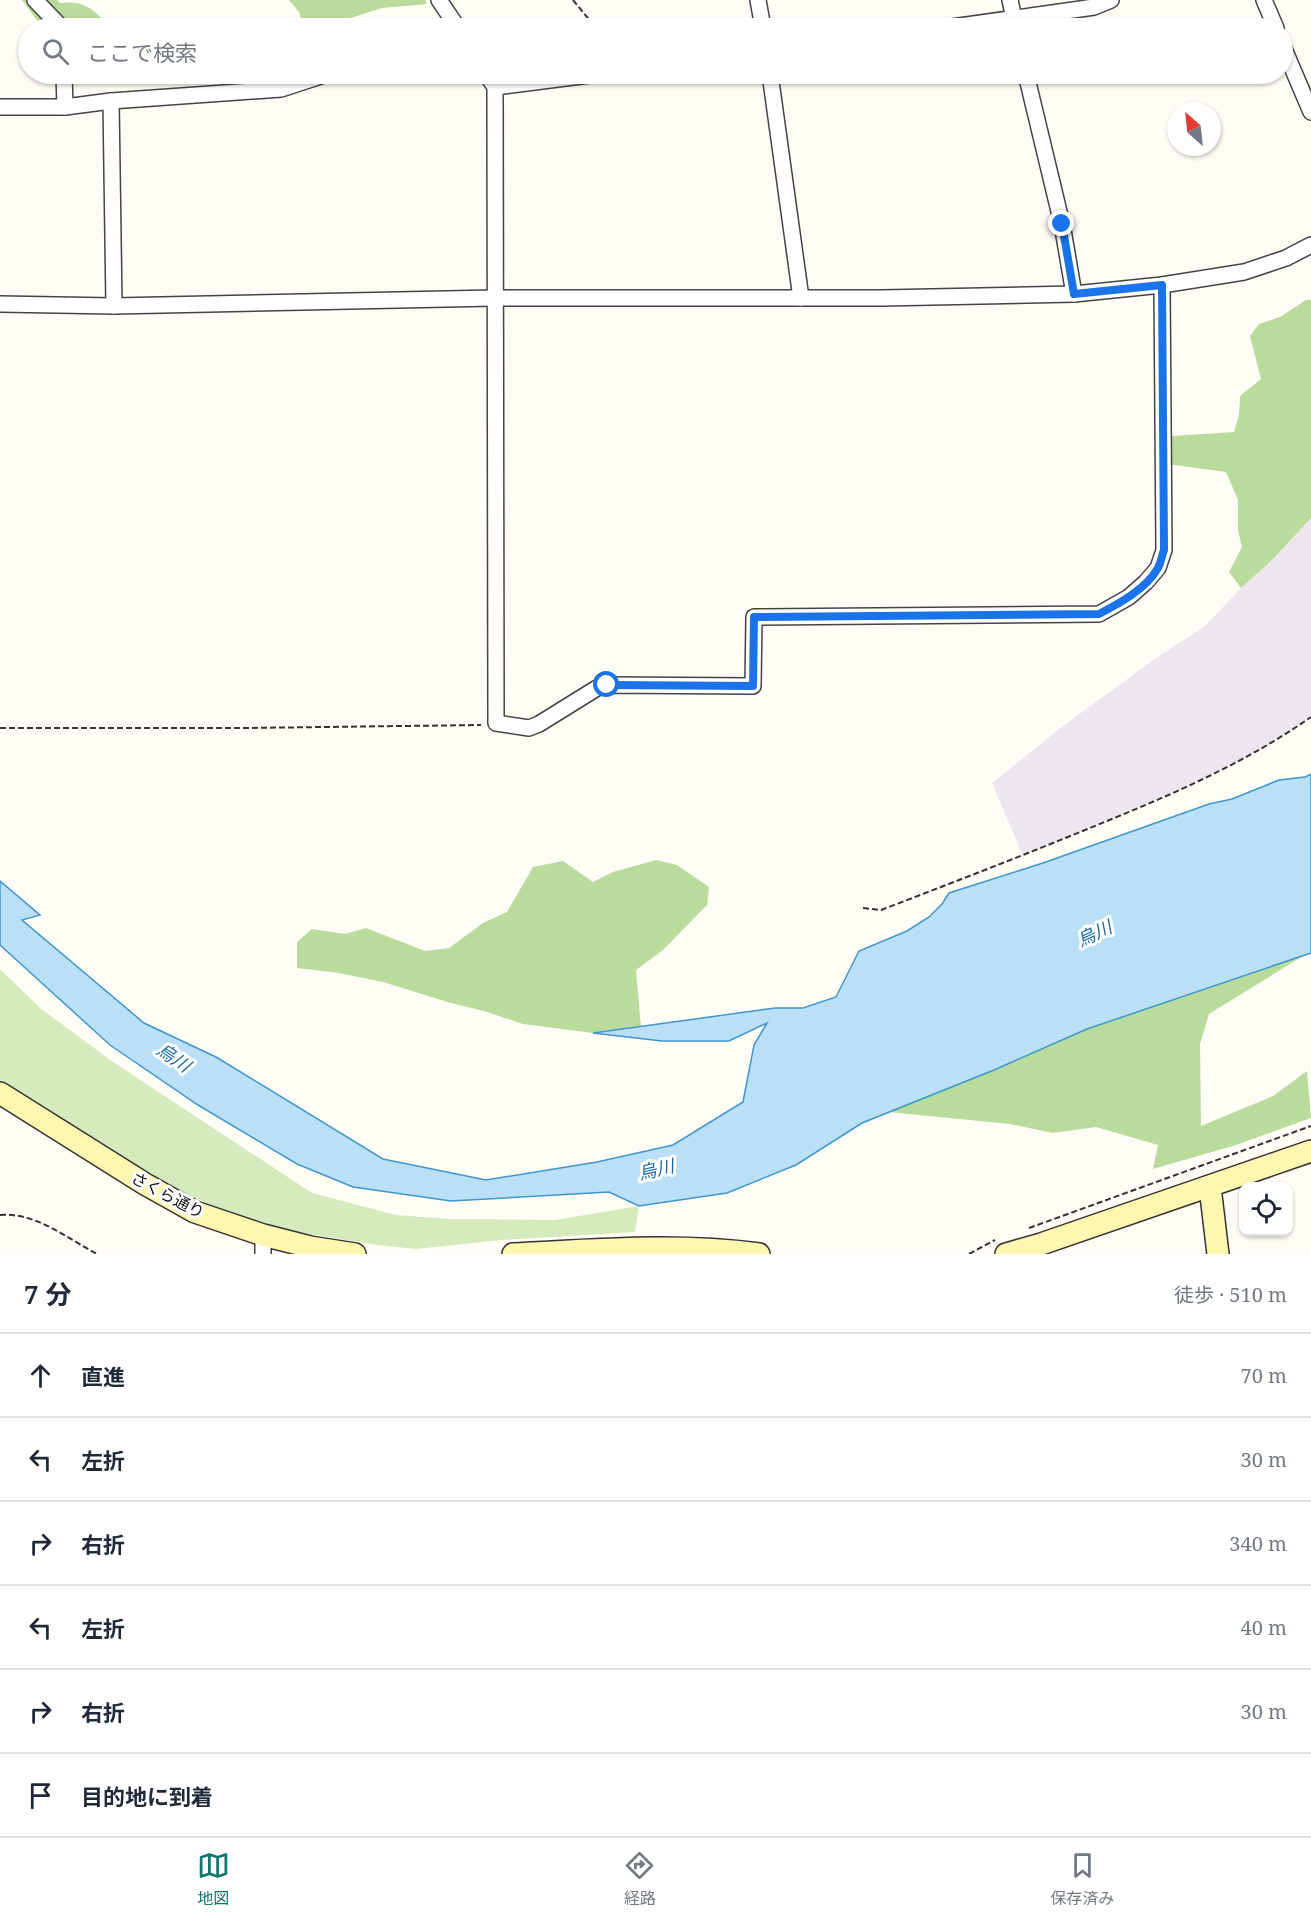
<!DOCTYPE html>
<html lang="ja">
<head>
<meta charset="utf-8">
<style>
	:root { --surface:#fff; --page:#f2f2f3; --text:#1f2937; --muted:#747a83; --line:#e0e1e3; --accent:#0f766e }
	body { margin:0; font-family:"Noto Serif","Noto Sans JP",serif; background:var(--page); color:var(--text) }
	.controls { position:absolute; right:18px; bottom:18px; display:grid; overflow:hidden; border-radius:12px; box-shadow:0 2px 4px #0004 }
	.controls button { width:54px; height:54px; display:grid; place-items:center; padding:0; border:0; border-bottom:2px solid var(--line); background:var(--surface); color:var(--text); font:30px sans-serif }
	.compass { position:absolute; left:1167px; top:102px; width:54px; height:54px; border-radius:50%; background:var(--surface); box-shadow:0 2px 4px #0004; rotate:333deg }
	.stop { position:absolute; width:18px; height:18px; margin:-14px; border:4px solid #1a73e8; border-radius:50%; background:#fff }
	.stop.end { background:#1a73e8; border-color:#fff; box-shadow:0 2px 6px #0008 }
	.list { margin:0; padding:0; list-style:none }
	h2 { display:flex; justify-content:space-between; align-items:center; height:78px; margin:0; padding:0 24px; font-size:26px }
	h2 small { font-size:20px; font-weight:400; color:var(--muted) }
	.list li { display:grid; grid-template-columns:39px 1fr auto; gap:18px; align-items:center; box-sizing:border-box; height:84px; padding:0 24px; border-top:2px solid var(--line) }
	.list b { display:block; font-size:22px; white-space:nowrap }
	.list em { font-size:20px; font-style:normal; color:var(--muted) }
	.icon { flex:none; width:33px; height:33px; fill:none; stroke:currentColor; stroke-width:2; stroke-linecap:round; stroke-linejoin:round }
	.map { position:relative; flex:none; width:1311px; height:1254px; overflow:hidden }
	.search { position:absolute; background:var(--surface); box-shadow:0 2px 4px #0004; left:18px; right:18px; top:18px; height:66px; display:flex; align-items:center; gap:15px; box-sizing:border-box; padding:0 21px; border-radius:33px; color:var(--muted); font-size:22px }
	.sheet { height:582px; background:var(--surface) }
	nav { display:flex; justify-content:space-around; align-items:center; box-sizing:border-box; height:84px; border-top:2px solid var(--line); background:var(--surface); font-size:16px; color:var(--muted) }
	nav a { display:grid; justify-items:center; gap:3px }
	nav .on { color:var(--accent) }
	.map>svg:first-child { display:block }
	.industrial { fill:#eee6ef }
	.green { fill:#d5ebbd }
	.forest { fill:#b9dc9c }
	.water { fill:#b9e0f7; stroke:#3f96cf; stroke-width:1.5 }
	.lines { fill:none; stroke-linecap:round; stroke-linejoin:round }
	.street-casing { stroke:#444; stroke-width:18 }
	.secondary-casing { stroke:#333; stroke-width:24 }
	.path { stroke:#333; stroke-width:2; stroke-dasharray:6 3; stroke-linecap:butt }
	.street { stroke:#fff; stroke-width:15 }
	.secondary { stroke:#fff6b0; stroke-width:21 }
	.route { stroke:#1a73e8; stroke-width:8 }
	.labels { text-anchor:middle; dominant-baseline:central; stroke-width:6; stroke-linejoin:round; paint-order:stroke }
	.street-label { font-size:16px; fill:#111; stroke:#fff }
	.water-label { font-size:18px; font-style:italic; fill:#1768a6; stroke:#fff }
</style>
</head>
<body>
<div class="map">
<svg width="1311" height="1254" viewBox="0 0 1311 1254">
	<rect width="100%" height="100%" fill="#fffdf5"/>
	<!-- industrial -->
	<path class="industrial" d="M1311,518V717L1256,752L1186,787L1023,856L992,783L1063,726L1156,658L1205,626L1241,588L1273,559Z"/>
	<!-- green -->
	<path class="green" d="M0,969L40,1008L113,1062L312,1193L396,1215L451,1219L555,1220L639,1206L635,1232L502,1240L416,1249L377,1245L268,1227L205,1203L157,1177L0,1083Z"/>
	<!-- forest -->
	<g class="forest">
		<path d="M22,0H57L60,3C86,0 95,11 111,28H48L39,23Z"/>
		<path d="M289,0H425L427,4L382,8L344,20L304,28L299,12Z"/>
		<path d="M1306,300H1311V518L1273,559L1241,588L1229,572L1242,547L1238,530V500L1226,472L1167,464L1171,436L1234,432L1239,415L1240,396L1261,379L1250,336L1259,324L1280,317Z"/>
		<path d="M656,860L677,865L709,887L707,905L663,950L636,970L641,1027L593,1033L523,1024L484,1011L451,1003L383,982L339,973L297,968V942L312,929L345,934L366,928L425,951L449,948L483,923L507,912L533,867L563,861L593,882L613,872Z"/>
		<path d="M1303,956L1209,1014L1200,1044L1201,1126L1273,1096L1307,1071L1311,1118L1236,1145L1153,1169L1158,1145L1096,1127L1053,1133L1010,1124L888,1112L994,1070L1087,1029Z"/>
	</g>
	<!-- water -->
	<path class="water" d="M1311,774V953L1087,1029L994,1070L862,1123L796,1165L727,1193L639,1206L609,1192L451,1201L353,1187L297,1164L198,1105L110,1045L0,945V881L40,915L22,920L144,1023L216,1057L383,1159L486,1180L597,1162L673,1145L743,1102L754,1045L767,1023L729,1041H662L593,1033L775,1008H803L836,997L859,951L907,931L929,917L942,904L949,893L1043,863L1209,804L1232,799L1279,780L1305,777Z"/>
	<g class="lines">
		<defs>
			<g id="street">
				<path d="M35,0L62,28"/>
				<path d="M439,0L458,28"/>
				<path d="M758,0L763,28"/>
				<path d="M1010,0L1016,28"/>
				<path d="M1264,0L1276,28"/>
				<path d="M945,28L1094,7L1111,0"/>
				<path d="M1282,44L1311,112"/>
				<path d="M64,74L65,107"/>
				<path d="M486,74L495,87L496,723L529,728L539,724L597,688L607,685L753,686L754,617L1099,614L1129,597L1146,582L1158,568L1164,550L1162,285"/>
				<path d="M770,74L801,298"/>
				<path d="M1026,74L1062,224L1074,294"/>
				<path d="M495,87L597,74"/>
				<path d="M111,101L114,306"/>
				<path d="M0,107H65L111,101L281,89L327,74"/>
				<path d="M0,304L114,306L494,298H882L1074,294L1162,285L1244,272L1286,258L1311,245"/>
				<path d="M263,1254V1235"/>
			</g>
			<g id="secondary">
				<path d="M0,1093L145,1184L195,1212L263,1235L310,1247L355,1254"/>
				<path d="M1210,1187L1218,1254"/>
				<path d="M513,1254C595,1250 677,1243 759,1254"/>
				<path d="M1006,1254L1041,1244L1311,1151"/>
			</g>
		</defs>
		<!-- street casing -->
		<use href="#street" class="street-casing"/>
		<!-- secondary casing -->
		<use href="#secondary" class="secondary-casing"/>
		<!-- path -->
		<g class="path">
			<path d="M573,0L596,28"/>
			<path d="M0,728H246L481,725"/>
			<path d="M863,908L881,910C957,881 1032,852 1107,821C1178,792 1248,761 1311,717"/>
			<path d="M0,1215C35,1212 67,1238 97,1254"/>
			<path d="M1029,1228L1311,1126"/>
			<path d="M969,1254L995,1240"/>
		</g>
		<!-- street -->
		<use href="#street" class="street"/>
		<!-- secondary -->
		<use href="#secondary" class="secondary"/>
	</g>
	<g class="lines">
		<!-- route -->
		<path class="route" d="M607,685L753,686L754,617L1099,614C1120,603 1146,589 1158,568C1161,562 1162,555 1164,550L1162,285L1074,294L1062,224"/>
	</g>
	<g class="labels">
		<!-- street labels -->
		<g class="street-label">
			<text transform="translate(168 1195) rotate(28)">さくら通り</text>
		</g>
		<!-- water labels -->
		<g class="water-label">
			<text transform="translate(1094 933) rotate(-25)">烏川</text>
			<text transform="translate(174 1057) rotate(34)">烏川</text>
			<text transform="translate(656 1169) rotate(-13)">烏川</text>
		</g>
	</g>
</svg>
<div class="controls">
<button><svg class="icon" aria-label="locate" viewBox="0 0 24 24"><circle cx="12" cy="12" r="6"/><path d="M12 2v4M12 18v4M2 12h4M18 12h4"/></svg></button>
</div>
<svg class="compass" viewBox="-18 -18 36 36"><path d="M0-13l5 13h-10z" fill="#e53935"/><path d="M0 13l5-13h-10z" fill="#747a83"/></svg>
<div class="stop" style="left:607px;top:685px"></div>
<div class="stop end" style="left:1062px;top:224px"></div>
<div class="search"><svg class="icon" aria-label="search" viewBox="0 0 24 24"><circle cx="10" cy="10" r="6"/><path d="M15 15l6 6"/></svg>ここで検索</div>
</div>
<section class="sheet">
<h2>7 分<small>徒歩 · 510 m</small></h2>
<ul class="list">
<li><svg class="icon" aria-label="ahead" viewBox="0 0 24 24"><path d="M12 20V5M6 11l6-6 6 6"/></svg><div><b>直進</b></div><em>70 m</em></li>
<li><svg class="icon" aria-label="left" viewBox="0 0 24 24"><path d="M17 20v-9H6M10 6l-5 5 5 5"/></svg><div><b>左折</b></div><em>30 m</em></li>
<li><svg class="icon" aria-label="right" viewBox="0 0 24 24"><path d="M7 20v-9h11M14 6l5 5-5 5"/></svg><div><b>右折</b></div><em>340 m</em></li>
<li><svg class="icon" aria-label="left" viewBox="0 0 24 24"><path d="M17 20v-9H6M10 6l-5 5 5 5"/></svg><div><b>左折</b></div><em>40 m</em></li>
<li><svg class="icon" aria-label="right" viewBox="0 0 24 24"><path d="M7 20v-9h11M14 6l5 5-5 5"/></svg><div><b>右折</b></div><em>30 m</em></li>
<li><svg class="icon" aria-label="arrive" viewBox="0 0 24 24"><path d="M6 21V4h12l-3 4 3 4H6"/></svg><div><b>目的地に到着</b></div></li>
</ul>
</section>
<nav>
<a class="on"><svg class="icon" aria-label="map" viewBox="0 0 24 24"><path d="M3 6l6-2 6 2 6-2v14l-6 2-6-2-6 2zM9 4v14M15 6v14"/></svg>地図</a>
<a><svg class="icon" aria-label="directions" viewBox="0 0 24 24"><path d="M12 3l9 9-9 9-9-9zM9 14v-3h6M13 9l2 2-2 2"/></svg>経路</a>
<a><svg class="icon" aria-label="saved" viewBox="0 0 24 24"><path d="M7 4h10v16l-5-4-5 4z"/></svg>保存済み</a>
</nav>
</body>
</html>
